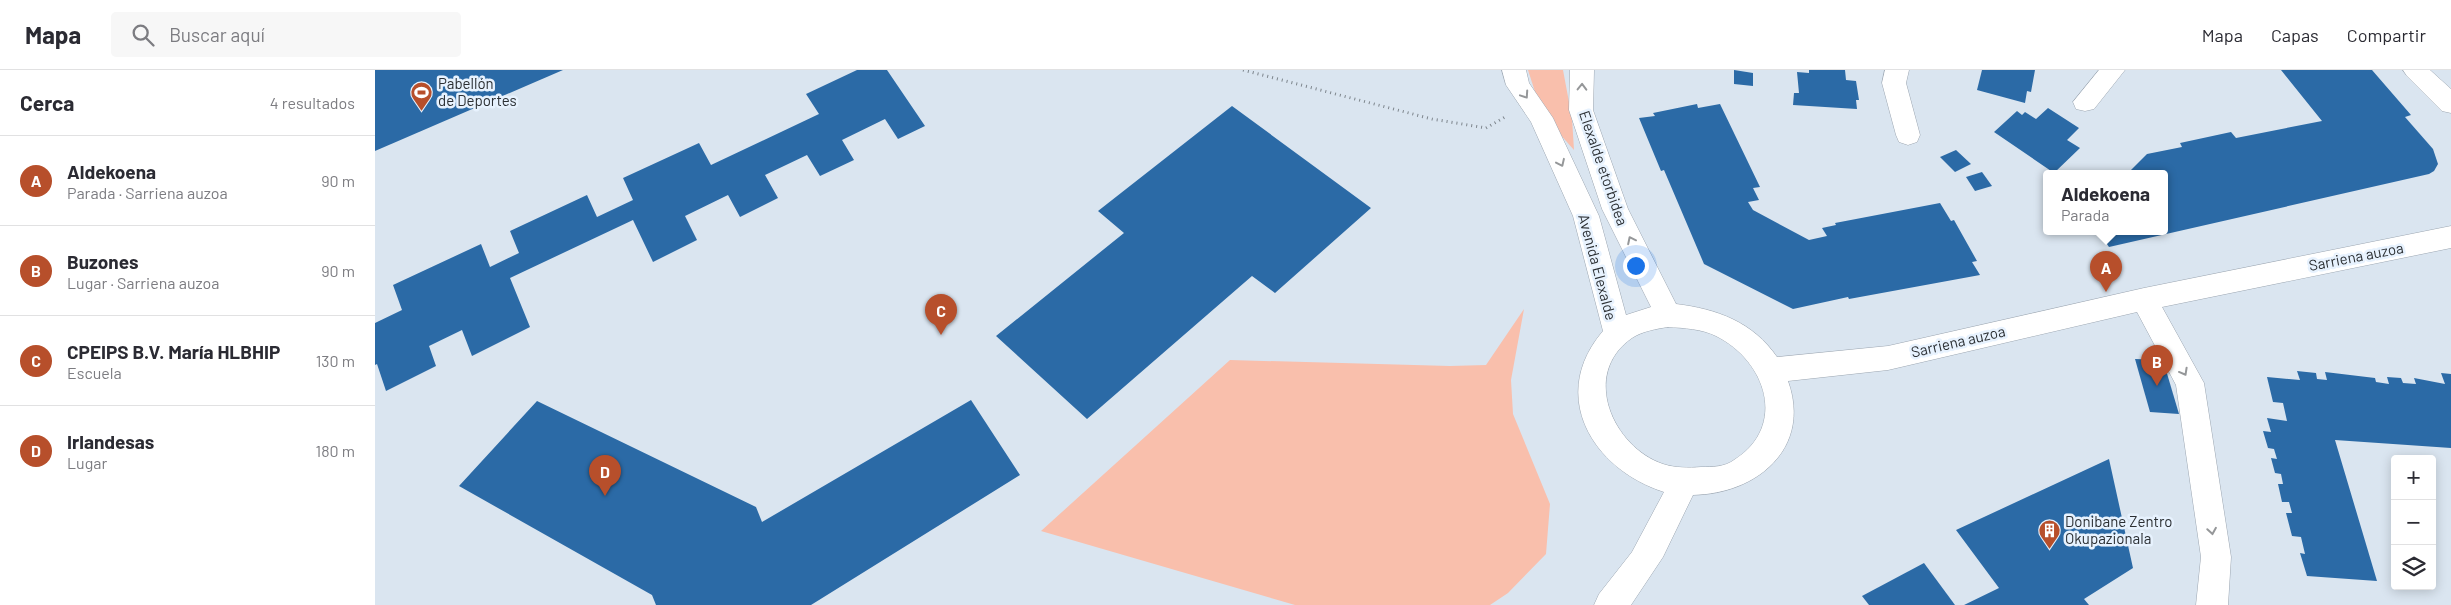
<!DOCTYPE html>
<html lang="es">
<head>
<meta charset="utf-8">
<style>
	:root { --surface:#fff; --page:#f7f7f7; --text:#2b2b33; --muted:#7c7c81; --line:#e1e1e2; --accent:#b74f2b }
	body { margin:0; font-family:Barlow,sans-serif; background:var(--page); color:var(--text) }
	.controls { position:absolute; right:15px; bottom:15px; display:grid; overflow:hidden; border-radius:5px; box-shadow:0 2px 12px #0003 }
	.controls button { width:45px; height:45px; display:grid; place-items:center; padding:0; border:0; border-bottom:1px solid var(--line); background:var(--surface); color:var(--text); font:25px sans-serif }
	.you { position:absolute; left:1260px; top:195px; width:18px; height:18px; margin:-12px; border:4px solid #fff; border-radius:50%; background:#1a73e8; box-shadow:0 0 0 8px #1a73e833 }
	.badge { display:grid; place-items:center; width:32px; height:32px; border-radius:50%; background:var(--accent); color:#fff; font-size:16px; font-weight:700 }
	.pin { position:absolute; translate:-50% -41px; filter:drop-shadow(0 1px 2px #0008) }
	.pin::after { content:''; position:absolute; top:26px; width:18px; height:15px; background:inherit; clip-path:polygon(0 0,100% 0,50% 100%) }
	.popup { position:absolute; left:1668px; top:100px; width:125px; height:65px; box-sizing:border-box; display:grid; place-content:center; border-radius:5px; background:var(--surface); filter:drop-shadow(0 1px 4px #0005); font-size:16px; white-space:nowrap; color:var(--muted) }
	.popup b { font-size:19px; color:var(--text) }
	.popup::after { content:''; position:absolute; left:50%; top:100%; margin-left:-10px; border:10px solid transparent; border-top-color:var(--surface) }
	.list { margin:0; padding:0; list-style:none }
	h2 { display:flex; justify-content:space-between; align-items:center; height:65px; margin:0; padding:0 20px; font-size:21px }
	h2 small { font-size:16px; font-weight:400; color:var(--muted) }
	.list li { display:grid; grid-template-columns:32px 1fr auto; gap:15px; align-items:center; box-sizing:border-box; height:90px; padding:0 20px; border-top:1px solid var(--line) }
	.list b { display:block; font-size:19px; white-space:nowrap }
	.list p { margin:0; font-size:16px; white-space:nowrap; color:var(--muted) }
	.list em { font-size:16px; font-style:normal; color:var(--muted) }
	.icon { flex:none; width:28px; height:28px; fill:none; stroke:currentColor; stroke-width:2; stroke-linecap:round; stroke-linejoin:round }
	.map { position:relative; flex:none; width:2076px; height:535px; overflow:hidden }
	header { display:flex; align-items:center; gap:30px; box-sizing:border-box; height:70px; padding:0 25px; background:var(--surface); border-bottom:1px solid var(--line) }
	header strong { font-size:24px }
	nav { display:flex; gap:28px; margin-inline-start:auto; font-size:18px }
	.search { width:350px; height:45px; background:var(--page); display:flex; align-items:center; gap:12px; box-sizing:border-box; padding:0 18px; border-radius:5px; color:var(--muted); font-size:19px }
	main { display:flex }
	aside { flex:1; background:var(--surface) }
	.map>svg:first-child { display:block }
	.green { fill:#f9bfac }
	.building { fill:#2b6aa6 }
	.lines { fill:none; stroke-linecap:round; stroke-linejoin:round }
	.minor-casing { stroke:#9ca6b1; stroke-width:1 }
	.path { stroke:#7d858c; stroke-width:3; stroke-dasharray:1 4; stroke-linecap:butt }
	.minor { fill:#fff; fill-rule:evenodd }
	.oneway { stroke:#959799 }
	.labels { text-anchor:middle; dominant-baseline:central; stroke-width:5; stroke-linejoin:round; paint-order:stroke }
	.poi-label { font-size:15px; fill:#2b2f33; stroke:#e7f2fe; text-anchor:start }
	.street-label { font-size:15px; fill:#2b2f33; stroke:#e7f2fe }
</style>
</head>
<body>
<header>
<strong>Mapa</strong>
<div class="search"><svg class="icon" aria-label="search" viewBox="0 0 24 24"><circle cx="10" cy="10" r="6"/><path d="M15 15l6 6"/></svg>Buscar aquí</div>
<nav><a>Mapa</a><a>Capas</a><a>Compartir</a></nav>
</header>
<main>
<aside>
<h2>Cerca<small>4 resultados</small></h2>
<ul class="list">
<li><span class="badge">A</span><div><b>Aldekoena</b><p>Parada · Sarriena auzoa</p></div><em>90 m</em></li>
<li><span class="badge">B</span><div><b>Buzones</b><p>Lugar · Sarriena auzoa</p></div><em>90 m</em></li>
<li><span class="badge">C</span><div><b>CPEIPS B.V. María HLBHIP</b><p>Escuela</p></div><em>130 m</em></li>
<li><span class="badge">D</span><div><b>Irlandesas</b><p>Lugar</p></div><em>180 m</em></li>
</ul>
</aside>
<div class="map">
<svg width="2076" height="535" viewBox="0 0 2076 535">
	<rect width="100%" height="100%" fill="#dae5f0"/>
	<!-- green -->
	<g class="green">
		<path d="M1153,0H1188L1197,48L1199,80L1176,54L1161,25Z"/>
		<path d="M1149,239L1136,310L1138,344L1175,434L1171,484L1133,523L1115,535H920L666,461L855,290L1075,296L1111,295Z"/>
	</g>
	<!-- building -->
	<g class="building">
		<path d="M0,0H188L0,81Z"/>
		<path d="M482,0H512L550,56L523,69L510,49L467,70L479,90L445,106L432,85L390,105L403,128L365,147L353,125L310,146L322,170L278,192L258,150L135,208L155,257L97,286L87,260L54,276L61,296L11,321L2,294L0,295V253L27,240L18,215L106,174L115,197L144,183L135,161L212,125L222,147L258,130L248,108L324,73L336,95L444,44L431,24Z"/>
		<path d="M1359,0L1378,3V16L1359,14Z"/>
		<path d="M1434,0H1470L1471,10L1481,11L1484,30H1481L1482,39L1418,35L1419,23H1424L1422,2L1434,3Z"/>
		<path d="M1607,0H1660L1656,22L1652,21L1650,33L1602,20Z"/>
		<path d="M1906,0H1997L2036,45L2030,47L2058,79L2063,94L2059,101L2054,104L1734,177L1723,161H1790V103H1753L1772,84L1807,77L1805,73L1856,62L1861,68L1947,51Z"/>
		<path d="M1322,34L1323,38L1345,34L1385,117L1378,118L1384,130L1373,132L1378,140L1434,170L1452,166L1447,158L1461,155L1460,153L1565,133L1576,151L1579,150L1602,191L1597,192L1605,205L1474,229L1473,227L1418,239L1329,194L1289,100L1286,101L1264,48L1280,46L1278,43Z"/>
		<path d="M857,36L996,138L900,223L877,206L712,349L621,266L749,163L723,141Z"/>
		<path d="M1673,38L1704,58L1692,70L1705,78L1679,103L1619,62L1642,41L1647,45L1650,42L1661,49Z"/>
		<path d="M1581,80L1596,94L1580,102L1565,87Z"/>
		<path d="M1607,102L1617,116L1600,121L1591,107Z"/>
		<path d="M1760,289L1788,290L1804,344L1775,342Z"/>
		<path d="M1922,301L1941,303L1942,309L1952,310L1950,302L2000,308L2001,312L2014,314L2012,307L2026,308L2028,313L2041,314L2039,308L2070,314L2066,303L2076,304V378L1960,370L2002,511L1932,506L1925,483L1930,484L1926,467L1917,466L1911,443H1917L1914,432H1907L1903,414H1908L1906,404L1900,403L1896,388L1902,389L1899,379L1893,378L1888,361L1896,362L1892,348L1912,351L1908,333L1898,332L1892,307L1925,310Z"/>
		<path d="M596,330L645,405L436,535H281L277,525L84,416L162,331L381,437L387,452Z"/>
		<path d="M1734,389L1758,498L1709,529L1714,535H1589L1624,518L1581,460Z"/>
		<path d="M1549,493L1580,535H1494L1487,526Z"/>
	</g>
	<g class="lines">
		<defs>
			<g id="minor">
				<path d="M1127,0H1151L1154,13L1178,48L1224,146L1251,245L1276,237L1227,139L1194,40L1195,0H1219L1218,40L1253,139L1301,234C1342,239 1378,252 1402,287L1513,276L1769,218L2076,156V178L1787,237L1829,313L1856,487L1853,535H1821L1826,487L1801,315L1762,242L1513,300L1413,311C1437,378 1382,424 1318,425L1288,487L1256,535H1219L1224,524L1257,482L1289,422C1217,399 1173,325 1228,261L1198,146L1156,52L1131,15ZM1293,257C1309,258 1327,259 1341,266C1391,291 1413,356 1359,390C1350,397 1337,397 1326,397C1314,398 1300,398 1288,394C1238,377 1205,304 1257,268C1268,261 1281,259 1293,257Z"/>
				<path d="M1510,0H1534L1531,13L1545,65L1542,72L1533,75L1524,72L1521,65L1507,13Z"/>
				<path d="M1724,0H1750L1719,39L1710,41L1701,39L1698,32Z"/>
				<path d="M2028,0H2055L2076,19V43L2067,41L2032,6Z"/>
			</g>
		</defs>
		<!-- minor casing -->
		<use href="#minor" class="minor-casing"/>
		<!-- path -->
		<path class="path" d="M868,0L1057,49L1111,58L1130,47"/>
		<!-- minor -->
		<use href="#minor" class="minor"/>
	</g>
	<!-- one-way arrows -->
	<defs><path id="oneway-chevron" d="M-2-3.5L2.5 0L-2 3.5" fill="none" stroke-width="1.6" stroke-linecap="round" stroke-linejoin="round" transform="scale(1.25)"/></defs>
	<g class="oneway">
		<use href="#oneway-chevron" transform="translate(1207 17) rotate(-89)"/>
		<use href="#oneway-chevron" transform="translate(1150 25) rotate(56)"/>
		<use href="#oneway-chevron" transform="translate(1186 93) rotate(65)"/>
		<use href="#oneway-chevron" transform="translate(1256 170) rotate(-116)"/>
		<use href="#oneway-chevron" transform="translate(1809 302) rotate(61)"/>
		<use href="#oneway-chevron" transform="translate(1837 461) rotate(81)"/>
	</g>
	<!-- icons -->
	<defs>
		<symbol id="stadium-pin" viewBox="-11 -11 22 30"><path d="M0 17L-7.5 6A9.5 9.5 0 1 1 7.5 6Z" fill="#b74f2b" stroke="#e7f2fe"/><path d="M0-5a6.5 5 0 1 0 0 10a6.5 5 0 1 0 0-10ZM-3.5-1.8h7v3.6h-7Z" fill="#fff"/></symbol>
		<symbol id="building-pin" viewBox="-11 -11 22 30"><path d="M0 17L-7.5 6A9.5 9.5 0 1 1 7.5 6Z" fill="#b74f2b" stroke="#e7f2fe"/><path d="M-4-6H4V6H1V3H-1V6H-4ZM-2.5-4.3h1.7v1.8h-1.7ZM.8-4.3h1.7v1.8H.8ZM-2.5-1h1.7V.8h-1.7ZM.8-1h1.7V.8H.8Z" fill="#fff"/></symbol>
	</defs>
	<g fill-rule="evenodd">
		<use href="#stadium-pin" x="34" y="10" width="25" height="34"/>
		<use href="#building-pin" x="1662" y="448" width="25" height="34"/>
	</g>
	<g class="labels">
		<!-- poi labels -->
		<g class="poi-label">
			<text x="63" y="13">Pabellón<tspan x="63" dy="17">de Deportes</tspan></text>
			<text x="1690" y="451">Donibane Zentro<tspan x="1690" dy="17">Okupazionala</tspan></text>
		</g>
		<!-- street labels -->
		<g class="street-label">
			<text transform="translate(1229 98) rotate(71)">Elexalde etorbidea</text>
			<text transform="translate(1981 186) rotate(-11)">Sarriena auzoa</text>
			<text transform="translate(1223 197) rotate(75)">Avenida Elexalde</text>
			<text transform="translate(1583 271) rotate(-13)">Sarriena auzoa</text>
		</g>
	</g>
</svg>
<div class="controls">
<button>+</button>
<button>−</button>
<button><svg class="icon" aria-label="layers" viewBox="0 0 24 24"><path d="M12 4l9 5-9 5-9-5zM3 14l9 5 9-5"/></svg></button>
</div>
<div class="you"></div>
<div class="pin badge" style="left:1731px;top:222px">A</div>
<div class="popup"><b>Aldekoena</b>Parada</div>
<div class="pin badge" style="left:1782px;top:316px">B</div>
<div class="pin badge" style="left:566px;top:265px">C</div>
<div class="pin badge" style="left:230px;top:426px">D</div>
</div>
</main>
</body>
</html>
